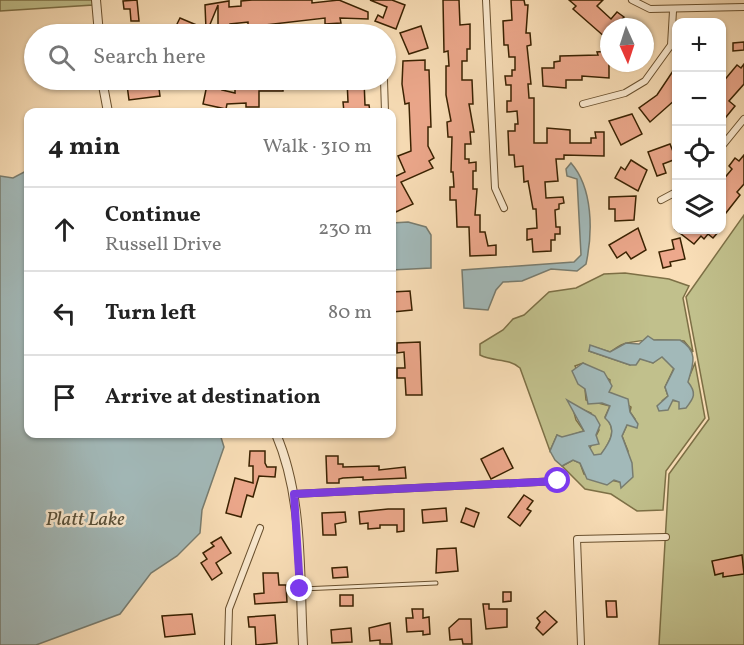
<!DOCTYPE html>
<html lang="en">
<head>
<meta charset="utf-8">
<style>
	:root { --surface:#fff; --page:#f6f6f6; --text:#222; --muted:#767676; --line:#e0e0e0 }
	body { margin:0; font-family:Vollkorn,serif; background:var(--page); color:var(--text) }
	.controls { position:absolute; right:18px; top:18px; display:grid; overflow:hidden; border-radius:12px; box-shadow:0 2px 4px #0004 }
	.controls button { width:54px; height:54px; display:grid; place-items:center; padding:0; border:0; border-bottom:2px solid var(--line); background:var(--surface); color:var(--text); font:30px sans-serif }
	.compass { position:absolute; left:600px; top:18px; width:54px; height:54px; border-radius:50%; background:var(--surface); box-shadow:0 2px 4px #0004; rotate:177deg }
	.stop { position:absolute; width:18px; height:18px; margin:-14px; border:4px solid #7c3aed; border-radius:50%; background:#fff }
	.stop.end { background:#7c3aed; border-color:#fff; box-shadow:0 2px 6px #0008 }
	.list { margin:0; padding:0; list-style:none }
	h2 { display:flex; justify-content:space-between; align-items:center; height:78px; margin:0; padding:0 24px; font-size:26px }
	h2 small { font-size:20px; font-weight:400; color:var(--muted) }
	.list li { display:grid; grid-template-columns:39px 1fr auto; gap:18px; align-items:center; box-sizing:border-box; height:84px; padding:0 24px; border-top:2px solid var(--line) }
	.list b { display:block; font-size:22px; white-space:nowrap }
	.list p { margin:0; font-size:20px; white-space:nowrap; color:var(--muted) }
	.list em { font-size:20px; font-style:normal; color:var(--muted) }
	.icon { flex:none; width:33px; height:33px; fill:none; stroke:currentColor; stroke-width:2; stroke-linecap:round; stroke-linejoin:round }
	.map { position:relative; flex:none; width:744px; height:645px; overflow:hidden }
	.search { position:absolute; background:var(--surface); box-shadow:0 2px 4px #0004; left:24px; top:24px; width:372px; height:66px; display:flex; align-items:center; gap:15px; box-sizing:border-box; padding:0 21px; border-radius:33px; color:var(--muted); font-size:22px }
	.panel { position:absolute; background:var(--surface); box-shadow:0 2px 4px #0004; left:24px; top:108px; width:372px; height:330px; border-radius:12px }
	.map>svg:first-child { display:block }
	.green { fill:#c1c08c; stroke:#7d7046; stroke-width:1.5 }
	.water { fill:#a2b9b9; stroke:#787c6f; stroke-width:1.5 }
	.building { fill:#eda88c; stroke:#392100; stroke-width:1.5 }
	.lines { fill:none; stroke-linecap:round; stroke-linejoin:round }
	.service-casing { stroke:#69502e; stroke-width:5 }
	.minor-casing { stroke:#69502e; stroke-width:8 }
	.tertiary-casing { stroke:#69502e; stroke-width:10 }
	.service { stroke:#fbead0; stroke-width:3 }
	.minor { stroke:#fbead0; stroke-width:6 }
	.tertiary { stroke:#fbead0; stroke-width:8 }
	.route { stroke:#7c3aed; stroke-width:8 }
	.labels { text-anchor:middle; dominant-baseline:central; stroke-width:5; stroke-linejoin:round; paint-order:stroke }
	.water-label { font-size:20px; font-style:italic; fill:#584f38; stroke:#fbead0 }
</style>
</head>
<body>
<div class="map">
<svg width="744" height="645" viewBox="0 0 744 645">
	<rect width="100%" height="100%" fill="#f9deb7"/>
	<filter id="stains"><feTurbulence type="fractalNoise" baseFrequency=".00333" numOctaves="4"/><feColorMatrix values="0 0 0 0 .2 0 0 0 0 .09 0 0 0 0 .02 0 0 0 .5 -.17"/></filter>
	<radialGradient id="worn" r=".72"><stop offset=".6" stop-color="#630" stop-opacity="0"/><stop offset="1" stop-color="#630" stop-opacity=".3"/></radialGradient>
	<!-- green -->
	<g class="green">
		<path d="M0,0H92L93,5L0,11Z"/>
		<path d="M744,215V645H659L669,474L709,419L686,297Z"/>
		<path d="M625,273L669,279L689,286L683,298L693,352L684,341C665,340 645,339 627,343C620,344 615,349 610,352L591,346L589,351L630,365L640,358L653,363L662,356L674,368L665,387L668,396L663,400L679,401L695,363L705,418L666,471L663,510L637,511L611,494L585,489L562,466L573,460L580,463L584,474L620,482L628,451L622,436L627,425L635,419L630,412L631,407L609,392L610,380L583,363L575,366L585,389L586,400L610,406L605,417C618,429 610,442 601,455L594,456L589,450L599,430L591,413L572,405L576,420L584,431L562,438L557,435L550,451L520,368C509,358 493,362 480,355V344L503,330L513,319L524,315L549,292L576,288L604,274Z"/>
	</g>
	<!-- water -->
	<g class="water">
		<path d="M571,163C593,188 593,232 586,264L577,271L551,269L522,281L503,282L496,290L488,310L464,308L462,270L574,262L581,255L577,179L567,176L566,169Z"/>
		<path d="M28,170V434H220L224,447L202,510L200,533L177,556L151,573L120,614L36,645H0V176L13,178Z"/>
		<path d="M408,222L426,227L431,235V268L392,270V223Z"/>
		<path d="M648,336L654,340H680C699,351 693,365 688,382C697,393 694,398 686,408L679,409V402L673,400L668,410L659,411L657,406L668,396L665,387L674,369L662,357L653,363L640,359L636,365H630L589,351L590,345L610,352L626,343L639,344Z"/>
		<path d="M583,363L604,372L612,386L609,392L628,399L630,412L638,424L637,428L627,425L622,436L632,463L633,477L621,488L620,482L614,480L607,485L587,479L580,463L573,460L562,466L555,460L550,451L557,435L562,437L584,431L567,400L595,416L600,425L596,435L599,444L589,446L594,455L601,454C610,442 618,429 605,418L610,406L602,403L588,404L585,389L578,384L572,371Z"/>
	</g>
	<!-- building -->
	<g class="building">
		<path d="M137,0L139,21H131L130,9H124L123,1Z"/>
		<path d="M252,0H312V3L339,0L368,12V19L340,18L341,23L325,24V18L248,27V22L230,24V28H218V5L206,34H181L184,27L177,24L180,18L206,29L205,5L229,1V7L241,6V1Z"/>
		<path d="M370,0H392L405,5L396,29L375,21L378,15L383,18L387,7Z"/>
		<path d="M443,0H459L460,25L470,24V49H467V61H462V80H472L473,104H469L474,132H470L471,144H465V159H469V163L476,162V171H473V189H477L475,215H480V232H485L488,246L496,245V255L470,256L469,227H457L456,200H450V187H454L453,172H451L452,137H448L447,122L451,121L446,95V66H449L448,51L444,52Z"/>
		<path d="M511,0H524L525,5H528L526,33H530L531,45L527,46L531,84H528L529,98H534V143H547V128L570,130V143H591V138H596L595,132H604V156L564,155V159H556L558,181L545,182L546,198L563,197L564,203L559,204V209L555,210L556,227H560V234H555V240H551V251L533,252L532,239L527,240V229L537,228L536,209H533L528,181L524,182L523,166L515,167L514,155H509L508,131H515V124H518L517,111L507,112V101H511V85H506L505,76H512V70H515V57H509L508,45H504L503,21L512,20Z"/>
		<path d="M569,0H603L597,6L611,19L617,12L624,17L615,27H609L606,38L573,9L576,6Z"/>
		<path d="M421,26L428,48L409,54L400,33Z"/>
		<path d="M123,28H137L138,34H124Z"/>
		<path d="M744,42V50L733,51V43Z"/>
		<path d="M609,51V78L582,76V80H566V88L543,86L542,68H554V62L560,61V56L598,55L597,52Z"/>
		<path d="M425,60V70H429L431,127H428V146L434,158L429,161L433,168L401,182L413,204L396,212L392,202V178L405,172L398,156L411,151L409,103L405,104L402,84L403,61Z"/>
		<path d="M744,64V84L729,101L735,106L722,122V83L737,65L741,68Z"/>
		<path d="M673,71L676,74V99L650,122L639,108L657,95Z"/>
		<path d="M208,80L224,84L222,90L235,93V80H304L305,85L283,86V91H259V107H246V103L227,104L226,109L203,104Z"/>
		<path d="M347,80H364L365,105H369L370,112H344L343,102H348Z"/>
		<path d="M158,81L160,96L129,100L127,85Z"/>
		<path d="M632,114L642,134L621,145L609,121Z"/>
		<path d="M670,144L676,159L663,164L666,173L657,176L648,152Z"/>
		<path d="M744,155V184L737,192L740,195L722,218V181L732,169L729,166L735,158L739,161Z"/>
		<path d="M631,160L647,170L638,191L615,178L621,167L625,170Z"/>
		<path d="M636,196L634,220L615,221V209H609V197Z"/>
		<path d="M638,228L646,250L631,259L626,252L617,258L609,245Z"/>
		<path d="M676,230H720L713,238L708,234L704,239L701,236L694,244Z"/>
		<path d="M680,238L685,259L670,262L671,266L663,268L659,252L674,249L672,240Z"/>
		<path d="M410,291L412,310L393,312L392,292Z"/>
		<path d="M420,342L422,395H406L405,378H397V368H405L404,352L397,353V343Z"/>
		<path d="M503,448L513,468L491,479L481,459Z"/>
		<path d="M250,451H265V463L267,467H276L275,477L259,476L253,497L247,495L241,517L226,513L235,478L253,483V466H249Z"/>
		<path d="M326,456H338V464H343V467L379,466V470L405,467L406,478L363,480V477L343,478L339,479V483H327Z"/>
		<path d="M524,495L533,501L527,509L531,511L520,526L508,517Z"/>
		<path d="M446,508L447,521L423,523L422,510Z"/>
		<path d="M466,508L479,513L474,527L461,522Z"/>
		<path d="M388,509H404V531L397,532V525H380V528L368,529V523L360,524L359,512Z"/>
		<path d="M345,512L346,522L335,524L336,535H323L322,513Z"/>
		<path d="M221,537L231,553L216,563L222,573L212,580L201,563L207,559L203,553L214,546L211,543Z"/>
		<path d="M456,548L458,571L436,573L437,549Z"/>
		<path d="M742,555L744,574L723,577V573L715,575L712,561Z"/>
		<path d="M347,567L348,577L333,578L332,568Z"/>
		<path d="M263,573H278L279,585H286L287,602L255,604L254,594L264,593Z"/>
		<path d="M503,592H511V601L503,602Z"/>
		<rect x="340" y="595" width="13" height="11"/>
		<path d="M606,601H616L617,617H607Z"/>
		<path d="M483,604H489V609H507V627L486,629Z"/>
		<path d="M412,609H423V618L429,617L430,634L423,635V631L407,632L406,618H413Z"/>
		<path d="M545,611L557,622L543,635L536,628L540,622L537,618Z"/>
		<path d="M192,614L195,634L165,637L162,616Z"/>
		<path d="M275,615L277,643L256,645L255,627H249L248,617Z"/>
		<path d="M459,619H471L472,644H463L462,639L450,640L449,628Z"/>
		<path d="M390,623L392,644H380V640L370,641L369,628Z"/>
		<path d="M351,628L352,642L332,643L331,630Z"/>
	</g>
	<g class="lines">
		<defs>
			<path id="service" d="M302,589L436,583"/>
			<g id="minor">
				<path d="M486,0L495,188L504,208"/>
				<path d="M632,0L650,9L744,7"/>
				<path d="M384,80L385,112"/>
				<path d="M583,104L625,93L645,81L671,45L673,11"/>
				<path d="M722,146L744,119"/>
				<path d="M661,200L676,192"/>
				<path d="M294,494L558,481"/>
				<path d="M228,645L229,609L260,528"/>
				<path d="M581,645L577,539L666,537"/>
			</g>
			<g id="tertiary">
				<path d="M96,0L99,34"/>
				<path d="M102,80L108,112"/>
				<path d="M276,434C304,499 299,575 303,645"/>
			</g>
		</defs>
		<!-- service casing -->
		<use href="#service" class="service-casing"/>
		<!-- minor casing -->
		<use href="#minor" class="minor-casing"/>
		<!-- tertiary casing -->
		<use href="#tertiary" class="tertiary-casing"/>
		<!-- service -->
		<use href="#service" class="service"/>
		<!-- minor -->
		<use href="#minor" class="minor"/>
		<!-- tertiary -->
		<use href="#tertiary" class="tertiary"/>
	</g>
	<g class="lines">
		<!-- route -->
		<path class="route" d="M300,589L294,494L558,481"/>
	</g>
	<g class="labels">
		<!-- water labels -->
		<g class="water-label">
			<text x="85" y="520">Platt Lake</text>
		</g>
	</g>
	<rect width="100%" height="100%" filter="url(#stains)"/>
	<rect width="100%" height="100%" fill="url(#worn)"/>
</svg>
<div class="controls">
<button>+</button>
<button>−</button>
<button><svg class="icon" aria-label="locate" viewBox="0 0 24 24"><circle cx="12" cy="12" r="6"/><path d="M12 2v4M12 18v4M2 12h4M18 12h4"/></svg></button>
<button><svg class="icon" aria-label="layers" viewBox="0 0 24 24"><path d="M12 4l9 5-9 5-9-5zM3 14l9 5 9-5"/></svg></button>
</div>
<svg class="compass" viewBox="-18 -18 36 36"><path d="M0-13l5 13h-10z" fill="#e53935"/><path d="M0 13l5-13h-10z" fill="#767676"/></svg>
<div class="stop" style="left:558px;top:481px"></div>
<div class="stop end" style="left:300px;top:589px"></div>
<div class="search"><svg class="icon" aria-label="search" viewBox="0 0 24 24"><circle cx="10" cy="10" r="6"/><path d="M15 15l6 6"/></svg>Search here</div>
<section class="panel">
<h2>4 min<small>Walk · 310 m</small></h2>
<ul class="list">
<li><svg class="icon" aria-label="ahead" viewBox="0 0 24 24"><path d="M12 20V5M6 11l6-6 6 6"/></svg><div><b>Continue</b><p>Russell Drive</p></div><em>230 m</em></li>
<li><svg class="icon" aria-label="left" viewBox="0 0 24 24"><path d="M17 20v-9H6M10 6l-5 5 5 5"/></svg><div><b>Turn left</b></div><em>80 m</em></li>
<li><svg class="icon" aria-label="arrive" viewBox="0 0 24 24"><path d="M6 21V4h12l-3 4 3 4H6"/></svg><div><b>Arrive at destination</b></div></li>
</ul>
</section>
</div>
</body>
</html>
